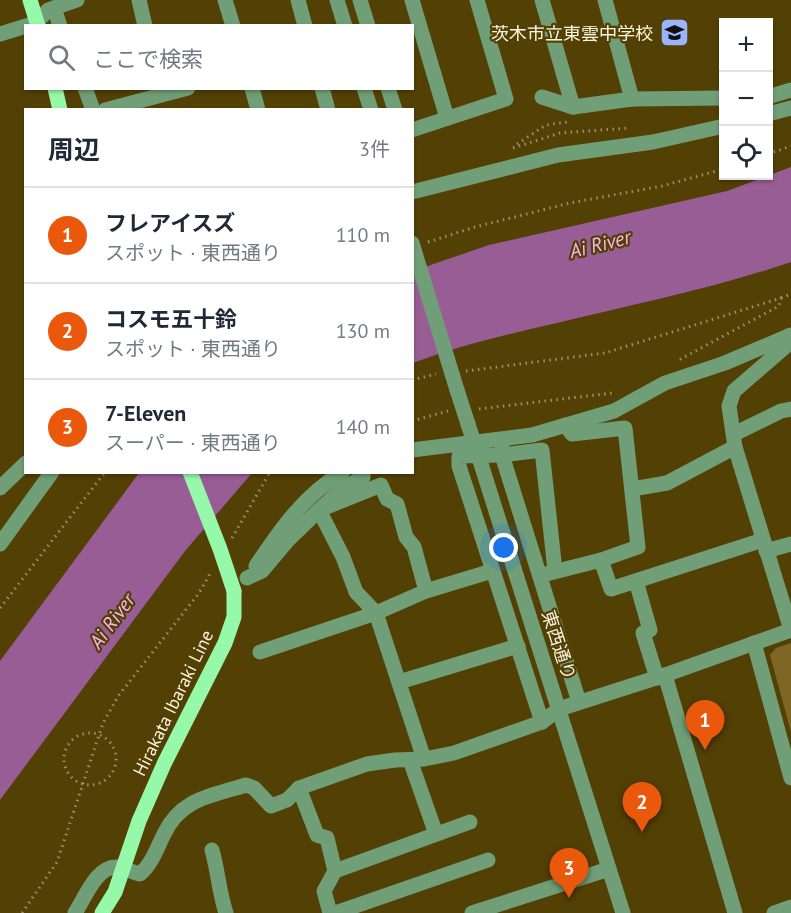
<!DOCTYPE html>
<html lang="ja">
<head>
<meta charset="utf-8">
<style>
	:root { --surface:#fff; --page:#f6f6f7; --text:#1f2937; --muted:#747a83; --line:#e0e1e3; --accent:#ea580c }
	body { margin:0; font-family:"PT Sans","Noto Sans JP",sans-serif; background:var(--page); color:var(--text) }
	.controls { position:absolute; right:18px; top:18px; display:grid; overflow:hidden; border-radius:0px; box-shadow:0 2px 4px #0004 }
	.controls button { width:54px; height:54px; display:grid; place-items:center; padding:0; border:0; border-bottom:2px solid var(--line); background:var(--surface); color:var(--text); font:30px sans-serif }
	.you { position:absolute; left:504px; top:548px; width:21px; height:21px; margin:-15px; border:4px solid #fff; border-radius:50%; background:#1a73e8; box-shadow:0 0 0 9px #1a73e833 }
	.badge { display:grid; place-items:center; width:39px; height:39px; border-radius:50%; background:var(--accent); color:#fff; font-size:20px; font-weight:700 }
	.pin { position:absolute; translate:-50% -50px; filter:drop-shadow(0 2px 3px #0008) }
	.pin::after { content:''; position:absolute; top:32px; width:21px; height:18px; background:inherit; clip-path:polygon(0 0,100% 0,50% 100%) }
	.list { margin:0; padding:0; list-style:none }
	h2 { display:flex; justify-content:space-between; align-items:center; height:78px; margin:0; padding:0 24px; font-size:26px }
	h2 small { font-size:20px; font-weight:400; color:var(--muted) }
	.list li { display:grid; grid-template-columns:39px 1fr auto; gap:18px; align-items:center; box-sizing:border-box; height:96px; padding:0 24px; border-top:2px solid var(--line) }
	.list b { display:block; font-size:22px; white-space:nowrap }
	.list p { margin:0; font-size:20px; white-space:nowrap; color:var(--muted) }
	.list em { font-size:20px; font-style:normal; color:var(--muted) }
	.icon { flex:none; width:33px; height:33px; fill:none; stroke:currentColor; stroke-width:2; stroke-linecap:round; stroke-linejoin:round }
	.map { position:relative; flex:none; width:791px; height:913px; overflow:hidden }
	.search { position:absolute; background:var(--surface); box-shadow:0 2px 4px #0004; left:24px; top:24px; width:390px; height:66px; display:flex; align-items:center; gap:15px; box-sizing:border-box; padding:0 21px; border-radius:0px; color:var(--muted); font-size:22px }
	.panel { position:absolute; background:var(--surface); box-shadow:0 2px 4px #0004; left:24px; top:108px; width:390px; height:366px; border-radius:0px }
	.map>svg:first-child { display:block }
	.green { fill:#7d6626 }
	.water { fill:#995d96 }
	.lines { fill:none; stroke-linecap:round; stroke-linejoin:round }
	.path { stroke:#9e9066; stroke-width:3; stroke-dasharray:1.5 4.5; stroke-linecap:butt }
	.minor { stroke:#709f77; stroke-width:15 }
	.major { stroke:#96f9a9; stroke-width:15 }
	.minor-bridge { stroke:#709f77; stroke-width:15 }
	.major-bridge { stroke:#96f9a9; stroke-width:15 }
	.labels { text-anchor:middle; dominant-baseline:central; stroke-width:4.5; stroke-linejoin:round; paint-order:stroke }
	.poi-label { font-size:18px; fill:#fdf4e0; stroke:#534004; text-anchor:end }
	.street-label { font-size:18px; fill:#fdf4e0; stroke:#534004 }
	.water-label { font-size:20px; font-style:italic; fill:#f9b6f5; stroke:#534004 }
</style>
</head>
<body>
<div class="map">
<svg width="791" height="913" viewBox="0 0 791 913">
	<rect width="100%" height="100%" fill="#534004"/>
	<!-- green -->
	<path class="green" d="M791,643V732L770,655L776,648Z"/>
	<!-- water -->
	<g class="water">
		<path d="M791,167V262C715,288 635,304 557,323C509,334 459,345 413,363V271L489,245L727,191Z"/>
		<path d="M139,473H252L185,551L0,800V661Z"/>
	</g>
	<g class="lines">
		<!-- path -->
		<g class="path">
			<path d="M517,144L546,125L568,122"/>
			<path d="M513,148L560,133L629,128"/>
			<path d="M768,154L791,146"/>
			<path d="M428,242L475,227L570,203L662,186L724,169"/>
			<path d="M781,298L791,294"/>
			<path d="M466,371L605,353L781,298L779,306L677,361"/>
			<path d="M412,380L436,374"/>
			<path d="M479,409L612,393"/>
			<path d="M412,421L448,411"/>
			<path d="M232,538L270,472"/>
			<path d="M0,608L105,472"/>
			<circle cx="90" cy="759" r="26"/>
			<path d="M22,913L57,862L103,723L119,695L199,593L211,572"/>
		</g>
		<!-- minor -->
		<g class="minor">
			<path d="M139,0L145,26"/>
			<path d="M225,0L233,26"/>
			<path d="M298,0L305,26"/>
			<path d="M337,0L345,26"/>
			<path d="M360,0L368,26"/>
			<path d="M412,0L447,118"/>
			<path d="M542,0L573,107L632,99L724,98"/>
			<path d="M605,0L632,99"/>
			<path d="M54,8L60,26"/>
			<path d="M27,26L37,22L48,10L77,0"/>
			<path d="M0,34L26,26"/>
			<path d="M85,88L93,110"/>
			<path d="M252,88L258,110"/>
			<path d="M322,88L328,110"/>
			<path d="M364,88L371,110"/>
			<path d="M388,88L395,110"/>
			<path d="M542,97L573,107"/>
			<path d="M768,97L791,90"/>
			<path d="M105,110L188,88"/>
			<path d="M768,114L791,108"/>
			<path d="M412,130L506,99L477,0"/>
			<path d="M412,192L558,155L653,142L724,126"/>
			<path d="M791,336H789L786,346L734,391L729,406L735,447L791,630"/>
			<path d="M457,390L468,424"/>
			<path d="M565,425L572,434L625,428L638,547L601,560"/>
			<path d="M734,434L781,411L791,409"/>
			<path d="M502,447V455L579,702"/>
			<path d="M412,450L532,435L614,411L665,383L725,363L791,335"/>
			<path d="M482,467L623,913"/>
			<path d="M363,472V477L340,491L319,510L343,557L356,592L376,613L424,759"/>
			<path d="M0,488L26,463"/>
			<path d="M632,489L667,483L735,447"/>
			<path d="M0,544L52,472"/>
			<path d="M766,551L791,544"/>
			<path d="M256,566C280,530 304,495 343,472"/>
			<path d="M546,574L601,560L611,589L763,540"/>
			<path d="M247,578L262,571L289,539L319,510L381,485L387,499L397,504L406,537L414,547L426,591"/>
			<path d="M636,581L650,630L643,633L657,678"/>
			<path d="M754,643L791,778"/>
			<path d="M260,652L376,613L426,591L492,571"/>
			<path d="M665,675L735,913"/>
			<path d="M399,682L518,646"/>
			<path d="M542,722L459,466V456L502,455L542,450L555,571"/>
			<path d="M410,760L436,834"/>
			<path d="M299,788L317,835L327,838L335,871L324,891L330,913"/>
			<path d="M212,850C218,871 219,892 226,913"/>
			<path d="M335,871L470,822"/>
			<path d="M75,913C85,898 96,867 116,867C125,867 132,873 140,874C152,864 157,848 164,834C181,798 211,796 246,785L254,788L271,806L287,800L299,788L367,764L395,760L424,759L454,753L542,722L559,709L665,675L791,630"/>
			<path d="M335,913L488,860"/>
			<path d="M472,913L609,869"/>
			<path d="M774,913L791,907"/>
		</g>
		<!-- major -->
		<g class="major">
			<path d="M30,0L38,26"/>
			<path d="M55,88L60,110"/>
			<path d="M102,913L115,892L139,821L164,764L225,643L234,617V591"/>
		</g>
		<!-- minor-bridge -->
		<g class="minor-bridge">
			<path d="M412,243L457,390"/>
			<path d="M468,424L482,467"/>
		</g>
		<!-- major-bridge -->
		<path class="major-bridge" d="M190,472L220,549L234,591"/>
	</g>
	<!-- icons -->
	<defs>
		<symbol id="school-square" viewBox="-11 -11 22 22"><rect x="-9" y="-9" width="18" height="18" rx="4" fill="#9bb5fd" stroke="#534004"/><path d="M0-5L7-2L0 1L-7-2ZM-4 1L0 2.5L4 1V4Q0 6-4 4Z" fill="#111"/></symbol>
	</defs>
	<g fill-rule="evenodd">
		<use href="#school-square" x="658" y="16" width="33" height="33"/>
	</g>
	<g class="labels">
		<!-- poi labels -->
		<g class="poi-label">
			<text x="653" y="33">茨木市立東雲中学校</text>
		</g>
		<!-- street labels -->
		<g class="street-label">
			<text transform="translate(559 645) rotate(72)">東西通り</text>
			<text transform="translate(173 703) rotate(-64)">Hirakata Ibaraki Line</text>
		</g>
		<!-- water labels -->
		<g class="water-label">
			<text transform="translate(600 244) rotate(-14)">Ai River</text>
			<text transform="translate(112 621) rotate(-54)">Ai River</text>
		</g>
	</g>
</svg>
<div class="controls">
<button>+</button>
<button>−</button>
<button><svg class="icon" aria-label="locate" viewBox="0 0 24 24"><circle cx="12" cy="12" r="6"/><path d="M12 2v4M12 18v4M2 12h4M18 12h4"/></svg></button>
</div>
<div class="you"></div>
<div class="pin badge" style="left:705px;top:750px">1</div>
<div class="pin badge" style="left:642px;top:832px">2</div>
<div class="pin badge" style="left:569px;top:898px">3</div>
<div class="search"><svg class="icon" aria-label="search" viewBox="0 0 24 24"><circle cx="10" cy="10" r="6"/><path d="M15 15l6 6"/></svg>ここで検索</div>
<section class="panel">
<h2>周辺<small>3件</small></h2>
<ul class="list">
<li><span class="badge">1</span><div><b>フレアイスズ</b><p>スポット · 東西通り</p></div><em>110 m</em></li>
<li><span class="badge">2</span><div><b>コスモ五十鈴</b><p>スポット · 東西通り</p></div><em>130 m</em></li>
<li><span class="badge">3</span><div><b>7-Eleven</b><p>スーパー · 東西通り</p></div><em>140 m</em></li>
</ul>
</section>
</div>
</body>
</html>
